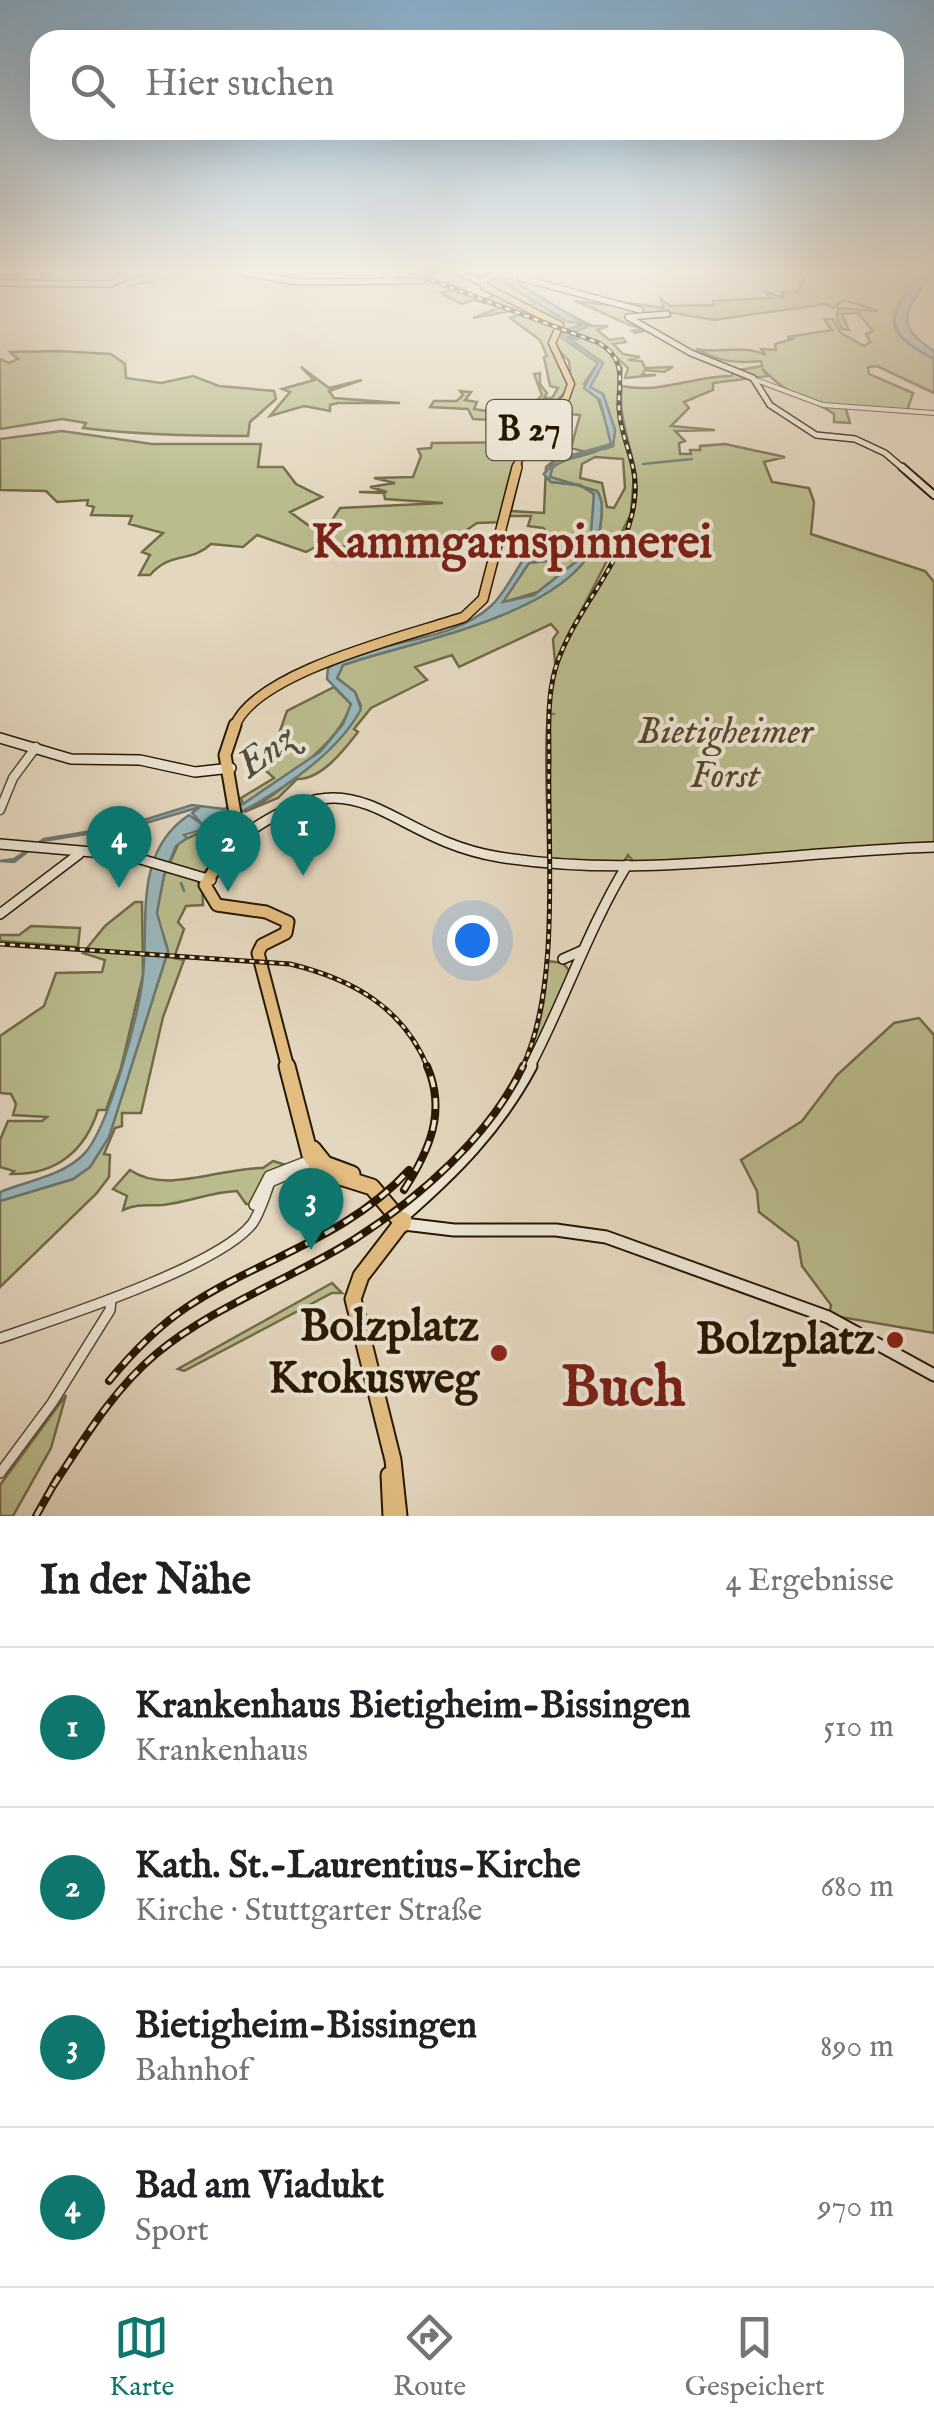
<!DOCTYPE html>
<html lang="de">
<head>
<meta charset="utf-8">
<style>
	:root { --surface:#fff; --page:#f6f6f6; --text:#202124; --muted:#757577; --line:#e0e0e0; --accent:#0f766e }
	body { margin:0; font-family:"IM FELL English",serif; background:var(--page); color:var(--text) }
	.you { position:absolute; left:472px; top:940px; width:35px; height:35px; margin:-25px; border:8px solid #fff; border-radius:50%; background:#1a73e8; box-shadow:0 0 0 15px #1a73e833 }
	.badge { display:grid; place-items:center; width:65px; height:65px; border-radius:50%; background:var(--accent); color:#fff; font-size:32px; font-weight:700 }
	.pin { position:absolute; translate:-50% -82px; filter:drop-shadow(0 2px 5px #0008) }
	.pin::after { content:''; position:absolute; top:52px; width:35px; height:30px; background:inherit; clip-path:polygon(0 0,100% 0,50% 100%) }
	.list { margin:0; padding:0; list-style:none }
	h2 { display:flex; justify-content:space-between; align-items:center; height:130px; margin:0; padding:0 40px; font-size:42px }
	h2 small { font-size:32px; font-weight:400; color:var(--muted) }
	.list li { display:grid; grid-template-columns:65px 1fr auto; gap:30px; align-items:center; box-sizing:border-box; height:160px; padding:0 40px; border-top:2px solid var(--line) }
	.list b { display:block; font-size:38px; white-space:nowrap }
	.list p { margin:0; font-size:32px; white-space:nowrap; color:var(--muted) }
	.list em { font-size:32px; font-style:normal; color:var(--muted) }
	.icon { flex:none; width:55px; height:55px; fill:none; stroke:currentColor; stroke-width:2; stroke-linecap:round; stroke-linejoin:round }
	.map { position:relative; flex:none; width:934px; height:1516px; overflow:hidden }
	.search { position:absolute; background:var(--surface); box-shadow:0 10px 40px #0002; left:30px; right:30px; top:30px; height:110px; display:flex; align-items:center; gap:25px; box-sizing:border-box; padding:0 35px; border-radius:30px; color:var(--muted); font-size:38px }
	.sheet { height:770px; background:var(--surface) }
	nav { display:flex; justify-content:space-around; align-items:center; box-sizing:border-box; height:140px; border-top:2px solid var(--line); background:var(--surface); font-size:28px; color:var(--muted) }
	nav a { display:grid; justify-items:center; gap:5px }
	nav .on { color:var(--accent) }
	.map>svg:first-child { display:block }
	.green { fill:#bbbc8e; stroke:#716a47; stroke-width:2.5; fill-rule:evenodd }
	.water { fill:#9ab7bc; stroke:#6c7771; stroke-width:2.5; fill-rule:evenodd }
	.lines { fill:none; stroke-linecap:round; stroke-linejoin:round }
	.stream { stroke:#6c7771; stroke-width:2.5 }
	.tertiary-far2-casing { stroke:#564730; stroke-width:6 }
	.tertiary-far1-casing { stroke:#564730; stroke-width:11 }
	.tertiary-casing { stroke:#564730; stroke-width:12 }
	.secondary-far3-casing { stroke:#271700; stroke-width:8 }
	.secondary-far2-casing { stroke:#271700; stroke-width:10 }
	.secondary-far1-casing { stroke:#271700; stroke-width:12 }
	.secondary-casing { stroke:#271700; stroke-width:15 }
	.primary-far3-casing { stroke:#271700; stroke-width:9 }
	.primary-far2-casing { stroke:#271700; stroke-width:12 }
	.primary-far1-casing { stroke:#271700; stroke-width:15 }
	.primary-casing { stroke:#271700; stroke-width:19 }
	.tertiary-far2 { stroke:#ede5d5; stroke-width:4 }
	.tertiary-far1 { stroke:#ede5d5; stroke-width:8 }
	.tertiary { stroke:#ede5d5; stroke-width:9 }
	.secondary-far3 { stroke:#ede5d5; stroke-width:5 }
	.secondary-far2 { stroke:#ede5d5; stroke-width:6 }
	.secondary-far1 { stroke:#ede5d5; stroke-width:9 }
	.secondary { stroke:#ede5d5; stroke-width:11 }
	.primary-far3 { stroke:#e2bc80; stroke-width:6 }
	.primary-far2 { stroke:#e2bc80; stroke-width:9 }
	.primary-far1 { stroke:#e2bc80; stroke-width:11 }
	.primary { stroke:#e2bc80; stroke-width:15 }
	.rail-far1-casing { stroke:#271700; stroke-width:5 }
	.rail-casing { stroke:#271700; stroke-width:8 }
	.rail-far1 { stroke:#ede5d5; stroke-width:2.5; stroke-dasharray:5; stroke-linecap:butt }
	.rail { stroke:#ede5d5; stroke-width:4; stroke-dasharray:11; stroke-linecap:butt }
	.secondary-bridge-casing { stroke:#271700; stroke-width:8; stroke-linecap:butt }
	.secondary-bridge { stroke:#ede5d5; stroke-width:5 }
	.poi-dot { fill:#8f2418; stroke:#ede5d5; stroke-width:4 }
	.labels { text-anchor:middle; dominant-baseline:central; stroke-width:8; stroke-linejoin:round; paint-order:stroke }
	.shield { fill:#ede5d5; stroke:#625540; stroke-width:2.5 }
	.shield-label { font-size:35px; font-weight:bold; fill:#271700 }
	.park-label { font-size:38px; font-style:italic; fill:#53492b; stroke:#ede5d5 }
	.water-label { font-size:40px; font-style:italic; fill:#4f4f42; stroke:#ede5d5 }
	.near-poi-label { font-size:45px; font-weight:bold; fill:#271700; stroke:#ede5d5; text-anchor:end }
	.district-label { font-size:48px; font-weight:bold; fill:#7a1f14; stroke:#ede5d5 }
	.near-district-label { font-size:58px; font-weight:bold; fill:#7a1f14; stroke:#ede5d5 }
</style>
</head>
<body>
<div class="map">
<svg width="934" height="1516" viewBox="0 0 934 1516">
	<rect width="100%" height="100%" fill="#e4d7bf"/>
	<filter id="stains"><feTurbulence type="fractalNoise" baseFrequency=".002" numOctaves="4"/><feColorMatrix values="0 0 0 0 .2 0 0 0 0 .09 0 0 0 0 .02 0 0 0 .5 -.17"/></filter>
	<radialGradient id="worn" r=".72"><stop offset=".6" stop-color="#630" stop-opacity="0"/><stop offset="1" stop-color="#630" stop-opacity=".3"/></radialGradient>
	<!-- green -->
	<g class="green">
		<path d="M429,273L432,282L450,284L484,300L499,293L485,285L486,277L470,273C512,273 550,312 584,325L565,330L561,337L598,363L584,384L597,395L612,441L607,448L613,446L615,430L603,394L590,387L603,363L565,336L588,326L547,302L592,326H608L597,330L609,340L623,338L626,342L613,344L623,354L640,357L628,360L642,361L645,368L673,367L664,372L645,370L642,375H656L625,378L628,368L606,347L622,368L618,408L634,474L631,514L555,662L553,639L558,632L551,624L459,667L452,655L415,667L427,680L371,708L354,729L358,732C344,750 321,780 297,779L278,798L244,812C272,801 353,734 361,706L355,692L337,678L343,665C413,640 595,611 601,521C602,509 603,500 597,491L550,477L552,468C568,455 590,457 605,447L558,459L544,474L551,482L580,485L594,494V536L588,549L570,556L535,555H560L554,550L558,538L546,536L550,534L543,528L528,526L531,516H509L508,511L525,437L572,388L569,361L554,345L556,335L551,344L569,379L568,390L524,432L512,434V421L473,419L468,409L430,407L434,401H457L463,395L460,391L471,392L465,400L477,402L474,409L521,417L542,395L534,374L540,373V384L547,393L544,398H552L558,388L550,386L544,357L547,356L540,340L510,318L520,314L511,311L473,318L501,307L473,300L462,304L441,293L450,289L426,279ZM556,413L580,415L571,448L585,452L557,458L546,467L544,513L511,511L528,436ZM595,457L623,459L625,488L614,508L607,507L602,483L580,478L582,464Z"/>
		<path d="M806,273H921C887,317 879,330 934,359V393L877,366L868,367L869,374L913,393L907,411L845,406L850,423L834,422V414C806,394 790,399 762,368L767,376L713,383V390L684,402L689,408L671,426L715,430L675,431L685,441L679,443L680,454H691L690,450H700V446L725,444L785,457L764,462L772,482L809,488L814,502L811,534L925,571L934,582V842L771,857L634,862L628,855L623,863L548,861C549,800 538,713 560,656C580,605 625,560 635,506C643,464 616,428 622,386C661,394 693,376 731,376L736,370L750,377L740,370L762,366L761,361C734,364 720,361 696,349C716,354 743,344 766,355L761,349L776,350L775,344L793,339L787,337L832,330L824,319H833L841,333L864,346L870,342L866,334L873,331L858,313L842,314L849,330L842,329L837,319L838,308L878,311L844,300L833,308L826,304L714,320L667,312L670,316L630,317L650,329L636,333L632,331L643,328C627,327 601,310 574,301L628,307L573,295L664,308L661,299L670,306L714,305L713,301L771,298L764,291L783,298L782,292H798Z"/>
		<path d="M58,351L111,354L125,364L126,378L161,383L193,376L219,386L274,391L276,399L250,422L248,436C193,436 138,435 83,428L86,423L62,419L0,429V359L9,363L18,359L10,352Z"/>
		<path d="M301,367L329,388L362,380L329,391L334,398L400,403H338L330,405V411L304,406L270,416L290,392L282,389L314,380Z"/>
		<path d="M62,431L152,444H261L258,467H283L296,484L322,497L290,512L308,525L327,528L340,508L443,503L385,499L384,493L359,492H387L370,487L395,483L374,478L413,477L421,456L418,449L431,448L432,443L522,442L504,522L477,523L452,540L405,539L366,548L319,545L306,552L257,535L243,547L211,544C191,563 171,551 150,575H139L150,555L142,552L163,533L129,524L132,516L91,515L94,507L87,505L88,500L57,502L46,491L0,490V439Z"/>
		<path d="M583,556L538,592L501,603L529,563Z"/>
		<path d="M334,687L351,704C339,745 279,785 243,804L241,798L274,778L262,767L285,737L286,732L280,731L287,711Z"/>
		<path d="M201,832L212,836L208,857H223L195,880L202,884L203,905L186,906L178,922L184,929L174,958L184,960L163,1017L141,1113H122V1126L115,1128L104,1154L110,1155L109,1177L96,1194L0,1287V1201L73,1179L90,1167L109,1136L168,951L156,913L164,876L179,842Z"/>
		<path d="M135,902H142L143,975L121,1068L106,1110H98C85,1151 56,1175 11,1174L14,1171L0,1167V1140L8,1121H42L47,1117L13,1115L16,1104L11,1094L0,1093V1036L44,1006L56,973L102,972L105,960L83,953L105,926Z"/>
		<path d="M31,926L80,928L78,947L0,941V935H19Z"/>
		<path d="M547,961L563,963L571,973C550,1049 489,1150 423,1194C414,1200 409,1208 399,1210C479,1147 547,1072 547,961Z"/>
		<path d="M919,1018L934,1035V1333L829,1315L831,1305L802,1266L798,1242L759,1212L757,1191L741,1160L802,1121L837,1075L894,1023Z"/>
		<path d="M273,1161L286,1165L264,1176L251,1204H246L237,1191C211,1192 189,1202 163,1205C147,1206 139,1203 123,1210L127,1196L113,1189L130,1170C166,1195 221,1167 263,1168Z"/>
		<path d="M332,1283L342,1293H332L184,1371L178,1369Z"/>
		<path d="M66,1395L51,1448L13,1516H0V1485Z"/>
	</g>
	<!-- water -->
	<g class="water">
		<path d="M489,273L510,279L588,326L568,333L578,340L565,336L603,363L590,387L603,394L615,430L613,446L563,460L552,468L550,477L597,491C603,500 602,509 601,520C595,612 413,640 343,665L337,678L355,692L361,709C333,763 239,821 184,835L187,838L176,846L164,875L157,913L168,951L109,1137L90,1167L73,1179L0,1201V1192C27,1181 62,1176 83,1155C108,1131 140,1012 143,976C149,920 133,852 189,815L203,825L192,813L200,807L132,827L42,841L14,862L0,861L14,859L44,839L128,825L192,805L224,809L243,804L321,751L343,724L351,704L327,679L328,668C376,638 448,645 491,606C504,594 513,575 523,560H533L526,556H570L590,546L594,494L580,485L551,482L544,474L558,459L611,444L600,400L584,388L598,363L561,337L566,330L584,324L566,321ZM582,557L534,595L503,602L529,563Z"/>
		<path d="M921,273H930C911,309 888,322 934,351V359C879,330 889,315 921,273Z"/>
	</g>
	<g class="lines">
		<!-- stream -->
		<g class="stream">
			<path d="M165,278L179,273"/>
			<path d="M128,286L162,279"/>
			<path d="M532,304L538,303"/>
			<path d="M643,464L692,459"/>
			<path d="M549,714H554"/>
			<path d="M181,883L184,891"/>
		</g>
		<defs>
			<path id="tertiary-far2" d="M756,380L823,405L934,413"/>
			<path id="tertiary-far1" d="M0,810L13,778L36,747"/>
			<g id="tertiary">
				<path d="M254,1205L269,1176L310,1160"/>
				<path d="M0,1338C56,1319 218,1267 252,1224C260,1213 265,1195 270,1182L313,1164"/>
				<path d="M0,1473L52,1403L110,1310L111,1300"/>
			</g>
			<g id="secondary-far3">
				<path d="M244,273L298,282L422,281"/>
				<path d="M460,273L482,283"/>
				<path d="M521,278L640,310"/>
				<path d="M521,278L542,273"/>
				<path d="M0,283L110,284L137,273"/>
				<path d="M667,314L628,317L691,353L753,378L770,405L816,435L855,439L885,453L905,470"/>
			</g>
			<path id="secondary-far2" d="M902,467L934,495"/>
			<g id="secondary-far1">
				<path d="M0,738L71,759L140,760L195,772L231,768"/>
				<path d="M239,839C362,746 380,837 499,857C643,880 789,851 934,847"/>
				<path d="M0,844L127,855L211,880"/>
				<path d="M0,914L79,854"/>
				<path d="M563,959L581,951"/>
				<path d="M529,1068C564,1002 588,929 627,865"/>
			</g>
			<g id="secondary">
				<path d="M401,1218C454,1172 498,1128 531,1066"/>
				<path d="M404,1224L454,1230H556L606,1237L828,1317L934,1375"/>
			</g>
			<path id="primary-far3" d="M497,273L484,279V286L560,325L552,343L571,384L566,398L524,438L516,470"/>
			<path id="primary-far2" d="M234,728C253,672 408,636 464,617L483,599L517,467"/>
			<path id="primary-far1" d="M235,725L225,755L238,831L205,885L217,905L266,912L288,922L286,933L262,945L258,953L288,1068"/>
			<g id="primary">
				<path d="M287,1066L310,1155L321,1171L372,1187L403,1224"/>
				<path d="M313,1149L325,1164L352,1174"/>
				<path d="M389,1475L391,1516"/>
				<path d="M399,1516L393,1460L353,1299L361,1276L404,1220"/>
			</g>
		</defs>
		<!-- tertiary-far2 casing -->
		<use href="#tertiary-far2" class="tertiary-far2-casing"/>
		<!-- tertiary-far1 casing -->
		<use href="#tertiary-far1" class="tertiary-far1-casing"/>
		<!-- tertiary casing -->
		<use href="#tertiary" class="tertiary-casing"/>
		<!-- secondary-far3 casing -->
		<use href="#secondary-far3" class="secondary-far3-casing"/>
		<!-- secondary-far2 casing -->
		<use href="#secondary-far2" class="secondary-far2-casing"/>
		<!-- secondary-far1 casing -->
		<use href="#secondary-far1" class="secondary-far1-casing"/>
		<!-- secondary casing -->
		<use href="#secondary" class="secondary-casing"/>
		<!-- primary-far3 casing -->
		<use href="#primary-far3" class="primary-far3-casing"/>
		<!-- primary-far2 casing -->
		<use href="#primary-far2" class="primary-far2-casing"/>
		<!-- primary-far1 casing -->
		<use href="#primary-far1" class="primary-far1-casing"/>
		<!-- primary casing -->
		<use href="#primary" class="primary-casing"/>
		<!-- tertiary-far2 -->
		<use href="#tertiary-far2" class="tertiary-far2"/>
		<!-- tertiary-far1 -->
		<use href="#tertiary-far1" class="tertiary-far1"/>
		<!-- tertiary -->
		<use href="#tertiary" class="tertiary"/>
		<!-- secondary-far3 -->
		<use href="#secondary-far3" class="secondary-far3"/>
		<!-- secondary-far2 -->
		<use href="#secondary-far2" class="secondary-far2"/>
		<!-- secondary-far1 -->
		<use href="#secondary-far1" class="secondary-far1"/>
		<!-- secondary -->
		<use href="#secondary" class="secondary"/>
		<!-- primary-far3 -->
		<use href="#primary-far3" class="primary-far3"/>
		<!-- primary-far2 -->
		<use href="#primary-far2" class="primary-far2"/>
		<!-- primary-far1 -->
		<use href="#primary-far1" class="primary-far1"/>
		<!-- primary -->
		<use href="#primary" class="primary"/>
		<defs>
			<g id="rail-far1">
				<path d="M412,273L599,343C628,361 618,380 619,409C620,437 637,462 635,491C633,558 573,607 555,670C547,699 549,730 549,760C547,852 561,987 522,1068"/>
				<path d="M0,944L290,964C352,979 403,1007 428,1068"/>
			</g>
			<g id="rail">
				<path d="M404,1190C429,1151 447,1112 427,1066"/>
				<path d="M109,1381C132,1353 157,1327 187,1307C261,1258 347,1238 409,1170"/>
				<path d="M53,1486C84,1439 113,1390 156,1354C215,1305 290,1280 355,1239C420,1197 490,1136 523,1066"/>
				<path d="M36,1516L58,1477"/>
			</g>
		</defs>
		<!-- rail-far1 casing -->
		<use href="#rail-far1" class="rail-far1-casing"/>
		<!-- rail casing -->
		<use href="#rail" class="rail-casing"/>
		<!-- rail-far1 -->
		<use href="#rail-far1" class="rail-far1"/>
		<!-- rail -->
		<use href="#rail" class="rail"/>
		<defs>
			<path id="secondary-bridge" d="M422,281L425,278"/>
		</defs>
		<!-- secondary-bridge casing -->
		<use href="#secondary-bridge" class="secondary-bridge-casing"/>
		<!-- secondary-bridge -->
		<use href="#secondary-bridge" class="secondary-bridge"/>
	</g>
	<!-- sky -->
	<linearGradient id="sky" x2="0" y2="1"><stop stop-color="#89b5d6"/><stop offset="0.56" stop-color="#f3ede2"/><stop offset="1" stop-color="#f3ede2" stop-opacity="0"/></linearGradient>
	<rect width="934" height="485" fill="url(#sky)"/>
	<!-- markers -->
	<g class="poi-dot">
		<circle cx="895" cy="1340" r="10"/>
		<circle cx="499" cy="1353" r="10"/>
	</g>
	<g class="labels">
		<!-- shield labels -->
		<rect class="shield" x="486.5" y="400" width="85" height="60" rx="8"/>
		<g class="shield-label">
			<text x="529" y="430">B 27</text>
		</g>
		<!-- park labels -->
		<g class="park-label">
			<text x="725" y="733">Bietigheimer<tspan x="725" dy="44">Forst</tspan></text>
		</g>
		<!-- water labels -->
		<g class="water-label">
			<text transform="translate(267 753) rotate(-36)">Enz</text>
		</g>
		<!-- near-poi labels -->
		<g class="near-poi-label">
			<text x="479" y="1327">Bolzplatz<tspan x="479" dy="52">Krokusweg</tspan></text>
			<text x="875" y="1340">Bolzplatz</text>
		</g>
		<!-- district labels -->
		<g class="district-label">
			<text x="512" y="544">Kammgarnspinnerei</text>
		</g>
		<!-- near-district labels -->
		<g class="near-district-label">
			<text x="623" y="1389">Buch</text>
		</g>
	</g>
	<rect width="100%" height="100%" filter="url(#stains)"/>
	<rect width="100%" height="100%" fill="url(#worn)"/>
</svg>
<div class="you"></div>
<div class="pin badge" style="left:303px;top:876px">1</div>
<div class="pin badge" style="left:228px;top:892px">2</div>
<div class="pin badge" style="left:311px;top:1250px">3</div>
<div class="pin badge" style="left:119px;top:888px">4</div>
<div class="search"><svg class="icon" aria-label="search" viewBox="0 0 24 24"><circle cx="10" cy="10" r="6"/><path d="M15 15l6 6"/></svg>Hier suchen</div>
</div>
<section class="sheet">
<h2>In der Nähe<small>4 Ergebnisse</small></h2>
<ul class="list">
<li><span class="badge">1</span><div><b>Krankenhaus Bietigheim-Bissingen</b><p>Krankenhaus</p></div><em>510 m</em></li>
<li><span class="badge">2</span><div><b>Kath. St.-Laurentius-Kirche</b><p>Kirche · Stuttgarter Straße</p></div><em>680 m</em></li>
<li><span class="badge">3</span><div><b>Bietigheim-Bissingen</b><p>Bahnhof</p></div><em>890 m</em></li>
<li><span class="badge">4</span><div><b>Bad am Viadukt</b><p>Sport</p></div><em>970 m</em></li>
</ul>
</section>
<nav>
<a class="on"><svg class="icon" aria-label="map" viewBox="0 0 24 24"><path d="M3 6l6-2 6 2 6-2v14l-6 2-6-2-6 2zM9 4v14M15 6v14"/></svg>Karte</a>
<a><svg class="icon" aria-label="directions" viewBox="0 0 24 24"><path d="M12 3l9 9-9 9-9-9zM9 14v-3h6M13 9l2 2-2 2"/></svg>Route</a>
<a><svg class="icon" aria-label="saved" viewBox="0 0 24 24"><path d="M7 4h10v16l-5-4-5 4z"/></svg>Gespeichert</a>
</nav>
</body>
</html>
